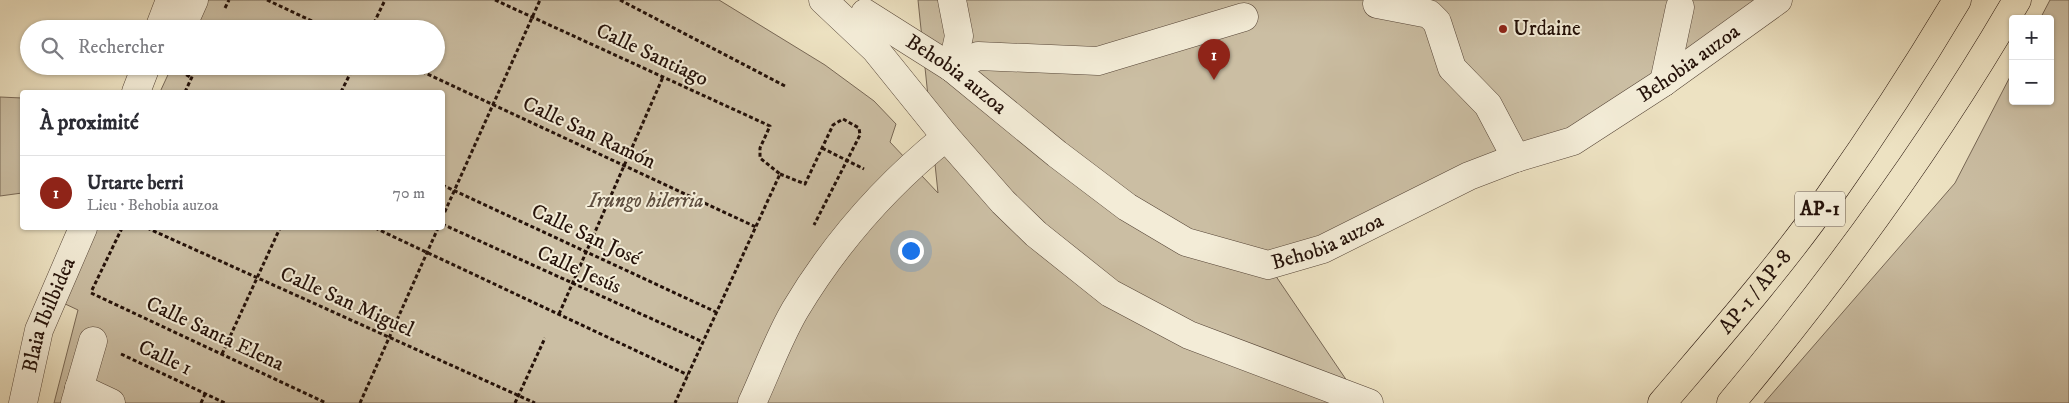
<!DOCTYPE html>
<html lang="fr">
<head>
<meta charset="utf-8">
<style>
	:root { --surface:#fff; --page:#f2f2f3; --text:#2b2b33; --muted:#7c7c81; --line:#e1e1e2; --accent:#8f2418 }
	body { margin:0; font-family:"IM FELL DW Pica",serif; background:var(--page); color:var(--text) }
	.controls { position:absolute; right:15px; top:15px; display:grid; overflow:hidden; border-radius:5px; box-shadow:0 1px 4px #0004 }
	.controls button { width:45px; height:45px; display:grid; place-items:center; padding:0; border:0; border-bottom:1px solid var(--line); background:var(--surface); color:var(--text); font:25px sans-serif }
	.you { position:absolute; left:910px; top:250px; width:18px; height:18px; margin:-12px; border:4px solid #fff; border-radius:50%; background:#1a73e8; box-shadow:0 0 0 8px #1a73e833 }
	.badge { display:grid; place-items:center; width:32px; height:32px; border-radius:50%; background:var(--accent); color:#fff; font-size:16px; font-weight:700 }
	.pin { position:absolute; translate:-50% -41px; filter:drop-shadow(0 1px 2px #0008) }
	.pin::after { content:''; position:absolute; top:26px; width:18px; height:15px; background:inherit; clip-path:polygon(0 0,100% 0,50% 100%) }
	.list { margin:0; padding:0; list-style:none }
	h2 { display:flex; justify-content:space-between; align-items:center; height:65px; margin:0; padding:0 20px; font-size:21px }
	h2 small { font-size:16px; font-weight:400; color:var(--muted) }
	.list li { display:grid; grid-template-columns:32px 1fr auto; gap:15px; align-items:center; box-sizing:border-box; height:75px; padding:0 20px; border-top:1px solid var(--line) }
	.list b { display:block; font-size:19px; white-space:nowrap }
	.list p { margin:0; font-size:16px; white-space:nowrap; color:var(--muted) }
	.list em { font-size:16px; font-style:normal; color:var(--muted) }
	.icon { flex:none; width:28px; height:28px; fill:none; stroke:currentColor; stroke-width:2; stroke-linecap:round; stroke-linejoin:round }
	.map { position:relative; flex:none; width:2069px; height:403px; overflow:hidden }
	.search { position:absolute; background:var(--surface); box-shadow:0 1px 4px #0004; left:20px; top:20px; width:425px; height:55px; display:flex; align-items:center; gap:12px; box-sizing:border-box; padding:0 18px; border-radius:28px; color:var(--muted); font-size:19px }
	.panel { position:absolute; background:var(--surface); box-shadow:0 1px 4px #0004; left:20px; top:90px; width:425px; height:140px; border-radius:5px }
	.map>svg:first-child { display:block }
	.green { fill:#cbbea3; stroke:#786856 }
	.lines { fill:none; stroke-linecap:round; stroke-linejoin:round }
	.minor-casing { stroke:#564537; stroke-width:29 }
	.highway-casing { stroke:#241109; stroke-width:29 }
	.path { stroke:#241109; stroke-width:3; stroke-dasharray:4 2.5; stroke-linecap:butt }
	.minor { stroke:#f3ecd7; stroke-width:28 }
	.highway { stroke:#ede2c2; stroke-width:28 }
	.poi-dot { fill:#8f2418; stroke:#f3ecd7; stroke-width:2 }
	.labels { text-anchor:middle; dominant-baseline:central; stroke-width:4; stroke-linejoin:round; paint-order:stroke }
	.shield { fill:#f3ecd7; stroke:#625347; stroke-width:1 }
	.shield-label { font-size:20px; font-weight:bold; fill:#241109 }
	.poi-label { font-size:21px; fill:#241109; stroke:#f3ecd7; text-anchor:start }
	.street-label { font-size:21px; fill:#241109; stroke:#f3ecd7 }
	.park-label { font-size:21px; font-style:italic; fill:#5e4e3f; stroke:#f3ecd7 }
</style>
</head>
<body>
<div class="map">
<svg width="2069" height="403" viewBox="0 0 2069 403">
	<rect width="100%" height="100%" fill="#ede2c2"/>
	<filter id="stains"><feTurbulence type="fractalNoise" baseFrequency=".004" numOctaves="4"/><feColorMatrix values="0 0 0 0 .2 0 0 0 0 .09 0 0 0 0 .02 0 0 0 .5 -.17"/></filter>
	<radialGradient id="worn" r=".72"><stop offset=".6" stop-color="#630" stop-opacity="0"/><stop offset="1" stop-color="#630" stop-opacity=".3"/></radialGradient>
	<!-- green -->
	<g class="green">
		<path d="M203,0H719L825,65L874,101L896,124L890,142L938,193L918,0H1778L1573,141L1269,266L1362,403H54L78,310L61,302L96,228H442V92H160L172,66H436V29H190Z"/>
		<path d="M2050,0H2069V403H1764L1955,183L2013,71V101H2050V19H2040Z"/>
		<path d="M0,97L22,98V193L0,196Z"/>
	</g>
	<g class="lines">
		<defs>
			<g id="minor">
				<path d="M823,0L875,49L946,137L1003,202L1036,234L1110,293L1189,335L1369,403"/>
				<path d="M1377,4L1429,14L1437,22L1452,68L1488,105L1516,158"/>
				<path id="s1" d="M865,13L952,68L1057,154L1127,207L1186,242L1268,265L1323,249L1469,176L1516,158L1573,141L1664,82L1778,0"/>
				<path d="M159,29L170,0"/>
				<path d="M181,29L194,0"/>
				<path d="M952,68L978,56L1098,61L1244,17"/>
				<path d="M952,68L959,36L952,0"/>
				<path d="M1664,82L1680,7"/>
				<path d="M136,92L146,66"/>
				<path d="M79,388L111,403"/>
				<path id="s2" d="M23,403L39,330L83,228"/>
				<path d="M75,403L93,341"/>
				<path d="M752,403C766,373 778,339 795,310C835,243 885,186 946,137"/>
			</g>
			<g id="highway">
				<path id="s3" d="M1662,403C1719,336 1778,269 1829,197C1874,133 1917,67 1957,0"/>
				<path d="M1731,403C1837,276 1934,143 2017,0"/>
			</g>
		</defs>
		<!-- minor casing -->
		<use href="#minor" class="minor-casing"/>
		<!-- highway casing -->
		<use href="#highway" class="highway-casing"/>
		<!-- path -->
		<g class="path">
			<path d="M267,0L329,29"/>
			<path d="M495,0L770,126L760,148V158L780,174L675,403"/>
			<path d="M620,0L785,86"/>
			<path d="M225,8L229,0"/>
			<path d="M371,29L385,0"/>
			<path d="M410,66L756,227"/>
			<path d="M175,68L192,78"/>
			<path d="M185,92L197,66"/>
			<path d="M341,92L354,66"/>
			<path d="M822,148L864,169"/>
			<path d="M780,174L805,184L833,125L843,119L859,128L860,135L814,225"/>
			<path d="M442,185L716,312"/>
			<path d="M442,218L540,0"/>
			<path d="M442,224L703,342"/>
			<path d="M147,228L535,403"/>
			<path d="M375,228L688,375"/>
			<path d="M92,290L122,228"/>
			<path d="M91,293L326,403"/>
			<path d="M559,314L663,77"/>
			<path d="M121,354L225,403"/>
			<path d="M222,354L280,228"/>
			<path d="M201,403L205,394"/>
			<path d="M360,403L438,228"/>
			<path d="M515,403L545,338"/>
		</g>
		<!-- minor -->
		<use href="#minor" class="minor"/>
		<!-- highway -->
		<use href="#highway" class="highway"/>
	</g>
	<!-- markers -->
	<circle class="poi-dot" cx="1503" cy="29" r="5"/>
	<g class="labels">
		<!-- shield labels -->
		<rect class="shield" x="1795" y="191.5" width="50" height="35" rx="4"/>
		<g class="shield-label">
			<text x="1820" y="209">AP-1</text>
		</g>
		<!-- poi labels -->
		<g class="poi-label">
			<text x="1513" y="29">Urdaine</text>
		</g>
		<!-- street labels -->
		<g class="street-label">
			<text transform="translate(652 55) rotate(25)">Calle Santiago</text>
			<text stroke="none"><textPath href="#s1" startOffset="950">Behobia auzoa</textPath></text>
			<text stroke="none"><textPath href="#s1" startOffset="110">Behobia auzoa</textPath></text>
			<text transform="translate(589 133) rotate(25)">Calle San Ramón</text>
			<text transform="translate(586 235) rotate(25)">Calle San José</text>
			<text stroke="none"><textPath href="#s1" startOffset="544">Behobia auzoa</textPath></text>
			<text transform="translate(579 270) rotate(24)">Calle Jesús</text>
			<text stroke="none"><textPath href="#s3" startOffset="145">AP-1 / AP-8</textPath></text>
			<text transform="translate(347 302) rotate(24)">Calle San Miguel</text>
			<text stroke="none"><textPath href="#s2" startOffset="92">Blaia Ibilbidea</textPath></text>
			<text transform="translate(215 334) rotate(25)">Calle Santa Elena</text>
			<text transform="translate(165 358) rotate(25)">Calle 1</text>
		</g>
		<!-- park labels -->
		<g class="park-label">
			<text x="646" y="201">Irungo hilerria</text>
		</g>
	</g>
	<rect width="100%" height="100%" filter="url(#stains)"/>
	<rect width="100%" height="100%" fill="url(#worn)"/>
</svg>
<div class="controls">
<button>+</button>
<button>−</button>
</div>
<div class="you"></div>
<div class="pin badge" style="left:1214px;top:80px">1</div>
<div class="search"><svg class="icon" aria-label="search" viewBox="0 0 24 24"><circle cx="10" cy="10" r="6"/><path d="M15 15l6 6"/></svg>Rechercher</div>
<section class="panel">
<h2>À proximité<small></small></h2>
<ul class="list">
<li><span class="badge">1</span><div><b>Urtarte berri</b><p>Lieu · Behobia auzoa</p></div><em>70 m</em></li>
</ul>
</section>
</div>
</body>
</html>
